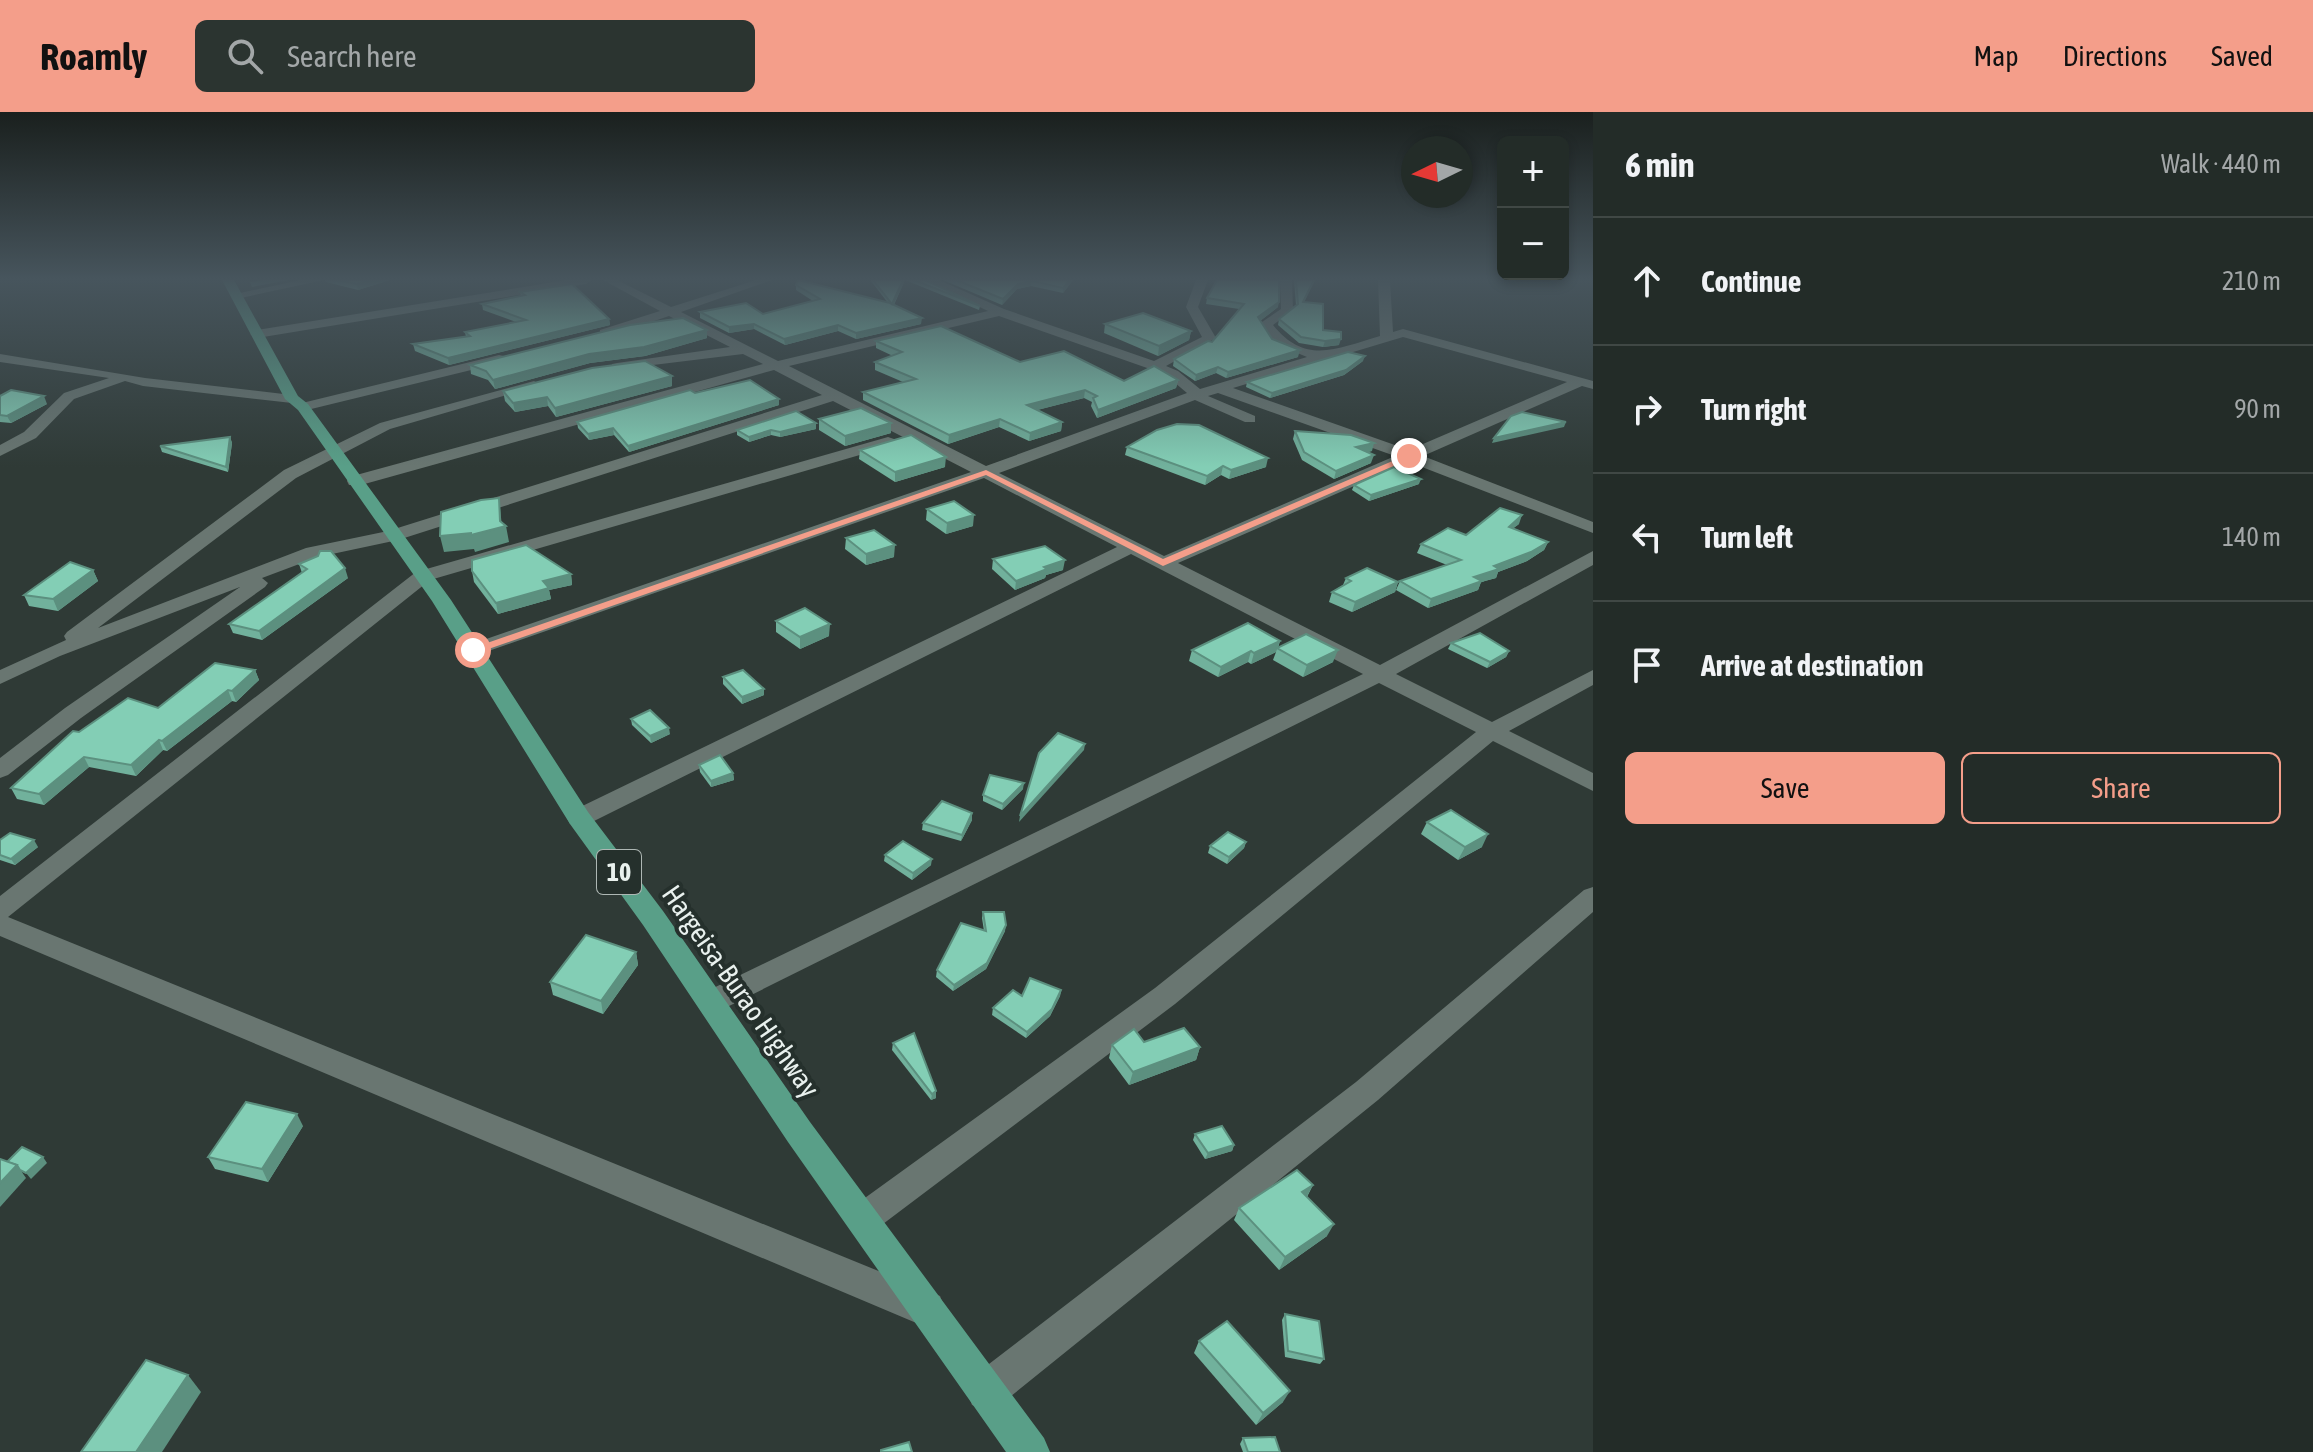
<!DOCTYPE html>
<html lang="en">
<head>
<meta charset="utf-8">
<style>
	:root { --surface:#232c28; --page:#2b3430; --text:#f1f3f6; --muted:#a3a7a8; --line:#404845; --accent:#f49e8a }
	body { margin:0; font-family:"Asap Condensed",sans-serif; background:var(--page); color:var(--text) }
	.controls { position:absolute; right:24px; top:24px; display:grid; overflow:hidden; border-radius:12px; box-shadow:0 4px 12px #0003 }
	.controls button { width:72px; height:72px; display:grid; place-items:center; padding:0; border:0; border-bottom:2px solid var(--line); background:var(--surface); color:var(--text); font:40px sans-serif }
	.compass { position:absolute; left:1401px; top:24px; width:72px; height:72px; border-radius:50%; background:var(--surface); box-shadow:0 4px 12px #0003; rotate:265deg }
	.stop { position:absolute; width:24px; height:24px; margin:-18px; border:6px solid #f49e8a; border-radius:50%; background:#fff }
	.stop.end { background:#f49e8a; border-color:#fff; box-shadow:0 2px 8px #0008 }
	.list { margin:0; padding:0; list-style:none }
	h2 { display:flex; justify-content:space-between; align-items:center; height:104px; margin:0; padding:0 32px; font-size:34px }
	h2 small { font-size:26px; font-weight:400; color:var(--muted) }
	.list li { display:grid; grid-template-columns:52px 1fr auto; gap:24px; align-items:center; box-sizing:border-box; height:128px; padding:0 32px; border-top:2px solid var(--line) }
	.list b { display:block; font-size:30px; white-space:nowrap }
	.list em { font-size:26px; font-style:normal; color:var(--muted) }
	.actions { display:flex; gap:16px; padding:24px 32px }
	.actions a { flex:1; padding:18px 0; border:2px solid var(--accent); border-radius:12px; text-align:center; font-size:28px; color:var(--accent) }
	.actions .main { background:var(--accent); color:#111 }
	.icon { flex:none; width:44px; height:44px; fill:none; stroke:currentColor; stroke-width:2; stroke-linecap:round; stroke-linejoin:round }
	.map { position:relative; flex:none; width:1593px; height:1340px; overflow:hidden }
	header { display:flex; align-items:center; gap:48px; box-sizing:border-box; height:112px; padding:0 40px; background:var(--accent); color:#111 }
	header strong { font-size:38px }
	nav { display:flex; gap:44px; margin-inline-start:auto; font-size:28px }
	.search { width:560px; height:72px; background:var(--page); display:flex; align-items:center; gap:20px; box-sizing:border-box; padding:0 28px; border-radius:12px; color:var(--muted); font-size:30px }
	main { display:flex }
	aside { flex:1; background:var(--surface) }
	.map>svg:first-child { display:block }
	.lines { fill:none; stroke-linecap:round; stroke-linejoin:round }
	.minor { fill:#697671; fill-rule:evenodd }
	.trunk { fill:#599f88; fill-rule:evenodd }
	.wall { fill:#71b19c }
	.shaded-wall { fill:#5c907f }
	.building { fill:#83ceb5; stroke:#5c907f; stroke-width:2 }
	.route { fill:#f49e8a }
	.labels { text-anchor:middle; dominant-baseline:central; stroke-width:8; stroke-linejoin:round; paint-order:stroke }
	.shield { fill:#25302c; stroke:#aeb7b4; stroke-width:2 }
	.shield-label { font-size:26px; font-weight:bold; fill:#e9f1ee }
	.street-label { font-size:28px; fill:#e9f1ee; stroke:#25302c }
</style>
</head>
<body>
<header>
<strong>Roamly</strong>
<div class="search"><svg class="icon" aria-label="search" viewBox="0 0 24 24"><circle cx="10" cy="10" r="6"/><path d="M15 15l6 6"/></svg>Search here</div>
<nav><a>Map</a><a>Directions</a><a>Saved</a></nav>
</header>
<main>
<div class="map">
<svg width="1593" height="1340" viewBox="0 0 1593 1340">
	<rect width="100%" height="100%" fill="#2f3a36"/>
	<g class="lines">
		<!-- minor -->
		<g class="minor">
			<path d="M301,168H324L236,187L230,183Z"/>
			<path d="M567,168H592L586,172L257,226L250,222L257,218Z"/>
			<path d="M603,168H617L671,195L756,168H772L681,200L778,249L988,199L924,168H939L1004,197L1154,249L1202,225L1186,195L1196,168H1208L1198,195L1216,226L1166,254L1178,259L1200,277L1307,245L1273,231L1259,212L1281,197L1280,168H1292L1293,198L1273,213C1306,254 1338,236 1380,224L1378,168H1390L1393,220L1403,217L1593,269V277L1582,274L1423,344L1593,410V421L1409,350L1178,451L1380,553L1593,439V453L1396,562L1492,610L1593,558V573L1509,619L1593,661V679L1493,629L1175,892L875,1118L863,1123L851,1118L846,1107L851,1096L1155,876L1476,620L1379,571L721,898L711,901L701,898L696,890L701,882L1363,562L1131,442L588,712L579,714L570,712L567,706L570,700L1117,435L984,366L480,542L473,544L463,538L466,534L971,360L833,289L398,428L318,445L262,466L268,471L265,475L81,606L8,663L0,666V646L65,596L240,475L60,544L0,572V558L66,528L64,524L67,520L284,358L380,311L534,269L541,273L390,317L296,366L98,516L306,436L388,419L822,283L774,258L361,373H349L347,369L349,365L763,252L743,242L612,258V252L617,251L730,235L669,204L610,224H600V218L660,199ZM999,204L1150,257L1168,265L1187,281L986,354L789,254ZM1403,225L1567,270L1409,338L1233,276ZM1218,281L1395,344L1164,444L999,361L1195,288L1245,310H1255V304L1208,284Z"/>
			<path d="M0,242L145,266L292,283L299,287L292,291L143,274L125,269L74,287L36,326L0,344V333L24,320L64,281L109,266L0,250Z"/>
			<path d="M499,243L504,244V250L303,299L296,295L298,292Z"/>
			<path d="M888,325L894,327V333L430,468L8,805L940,1184L945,1197L940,1210L927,1215L914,1210L0,824V784L416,460Z"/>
			<path d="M1593,775V800L1378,988L1000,1293L986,1298L972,1293L967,1279L972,1265L1356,970L1584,778Z"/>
		</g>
		<!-- trunk -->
		<path class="trunk" d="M222,168H234L298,284L308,292L451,488L588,700L663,799L810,1010L1044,1326L1050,1340H1006L788,1030L643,813L570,712L432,489L298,298L285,287Z"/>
	</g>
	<!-- wall -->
	<g class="wall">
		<path d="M325,168H390L358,178L326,170Z"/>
		<path d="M871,168H925L980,194L979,198L905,168L894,193L921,212L856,227L838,219L785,233L754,217L729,221L700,206V200L763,202L813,189L796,178V173L888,191L871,169Z"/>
		<path d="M943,168H1073L1063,181L1031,174L1017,177L1002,193Z"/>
		<path d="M1294,168H1315L1304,190L1323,218L1339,233L1323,235L1299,231L1278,213L1279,207L1296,193Z"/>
		<path d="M520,180L609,207L610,213L449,253L415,239L413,232L466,225L465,220L516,210L483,198L482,192L521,184Z"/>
		<path d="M1207,186L1278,195L1260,209L1272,227L1298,245L1226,266L1216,261L1195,269L1173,254L1174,247L1212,230L1239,197L1206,192Z"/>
		<path d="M1105,212L1191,219L1189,228L1158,244L1104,221Z"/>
		<path d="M707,218V226L645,244L590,251L495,277L488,268L471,262L470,253Z"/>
		<path d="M876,229L1020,250L1124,269L1178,268L1176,276L1097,306L1091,294L1092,290L1084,286L1037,298L1062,310L1061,319L1029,329L999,315L948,332L863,288V280L903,270L875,258V250L893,244L876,236Z"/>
		<path d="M1363,249L1344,263L1270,286L1246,275L1247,270Z"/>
		<path d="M672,264V274L556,305L548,294L515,300L505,289L503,279Z"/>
		<path d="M695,281L779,293L629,340L614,323L589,328L578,316L577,310Z"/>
		<path d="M0,284L47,292L11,311L0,310Z"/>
		<path d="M819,307L891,321L845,334L819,318Z"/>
		<path d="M816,311V317L780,325L771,323L749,330L737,323V318Z"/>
		<path d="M1295,319L1372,339L1367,340L1371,351L1334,367L1302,348L1293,327Z"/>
		<path d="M230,325L232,331L228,360L162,340L160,334Z"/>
		<path d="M1127,335L1266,355L1229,367L1221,363L1205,373L1125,343Z"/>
		<path d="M860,338L945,355L895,370L859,347Z"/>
		<path d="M1419,372L1369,389L1352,378L1354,373Z"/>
		<path d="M927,397L973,414L946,422L926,408Z"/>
		<path d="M1519,412L1513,416L1548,430L1544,438L1527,449L1498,460L1496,466L1481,470L1478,478L1428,496L1396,478L1400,469L1447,453L1417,441L1421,432Z"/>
		<path d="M846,426L894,445L866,453L845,437Z"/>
		<path d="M993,447L1063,458L1046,463L1045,466L1015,478L992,457Z"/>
		<path d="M299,452L348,466L262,528L233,521L229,512L302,461Z"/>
		<path d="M93,458L98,469L58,499L29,494L24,483Z"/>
		<path d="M472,459L571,462L572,473L549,478L551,487L498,502L474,470Z"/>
		<path d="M1346,466L1398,470L1395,480L1352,500L1329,490L1332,480L1343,473Z"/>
		<path d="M776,509L829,524L800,537L776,520Z"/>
		<path d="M1280,529L1278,536L1333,550L1303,565L1273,548L1276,540L1251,552L1248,550L1218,565L1189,549L1192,538Z"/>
		<path d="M1451,531L1509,539L1506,545L1487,556L1448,537Z"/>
		<path d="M255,558L259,568L236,590L232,589L167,639L163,638L136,664L89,655L44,693L17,687L11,676L79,620L158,596Z"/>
		<path d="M723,565L764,577V583L742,592L723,572Z"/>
		<path d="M631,607L670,622L651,631L632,613Z"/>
		<path d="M699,653L733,661L734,668L711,675L700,660Z"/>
		<path d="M1023,677L1002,698L983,689V683Z"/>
		<path d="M972,708L961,729L922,718L923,711Z"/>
		<path d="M1427,710L1482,735L1458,748L1421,722Z"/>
		<path d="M0,728L38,735L15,753L0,748Z"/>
		<path d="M1246,730L1244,736L1227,752L1208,741L1210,734Z"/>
		<path d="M885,743L931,753L912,768L884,749Z"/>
		<path d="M983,800L1005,819L986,857L953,879L936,865L937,858L984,819L982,806Z"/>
		<path d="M636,840L638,853L603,902L553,883L550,870Z"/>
		<path d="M1061,878L1060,884L1050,904L1026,926L992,903L993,896L1022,884Z"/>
		<path d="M1144,930L1200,935L1196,948L1129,973L1109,946L1112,933Z"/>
		<path d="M893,931L936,986L931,988L892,938Z"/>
		<path d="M303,1014L268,1070L215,1057L208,1045Z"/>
		<path d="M1195,1022L1234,1033L1232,1039L1205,1047L1193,1028Z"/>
		<path d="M1313,1073L1307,1085L1327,1124L1279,1158L1234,1108L1239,1096Z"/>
		<path d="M1285,1202L1324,1247L1320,1252L1285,1245L1282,1208Z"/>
		<path d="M1199,1229L1283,1290L1256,1313L1194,1241Z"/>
		<path d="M1243,1326L1280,1340H1243L1240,1332Z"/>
	</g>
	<!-- shaded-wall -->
	<g class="shaded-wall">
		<path d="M264,168H289L252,175L250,170Z"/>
		<path d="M373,168H390L358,178L356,172Z"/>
		<path d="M903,168H905L892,196V192Z"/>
		<path d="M1070,168H1073L1063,181V176Z"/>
		<path d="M1032,169L1031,174L1017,177L1002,193L1003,187L1018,172Z"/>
		<path d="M1279,190L1278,195L1256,212L1258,205Z"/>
		<path d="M922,206L921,212L856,227V221Z"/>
		<path d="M609,207L610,213L449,253L448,246Z"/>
		<path d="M754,212V217L729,221V215Z"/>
		<path d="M838,213V219L785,233L784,227Z"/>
		<path d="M707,218V226L645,244L590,251L495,277L493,268L589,242Z"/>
		<path d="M1191,219L1189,228L1158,244L1159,234Z"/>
		<path d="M1341,227L1339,233L1323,235L1325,229Z"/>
		<path d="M1300,238L1298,245L1226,266L1228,260Z"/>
		<path d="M1365,244L1363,249L1344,263L1270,286L1272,281Z"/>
		<path d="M1218,255L1216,261L1195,269L1196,263Z"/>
		<path d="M672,264V274L556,305L555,296Z"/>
		<path d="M1178,268L1176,276L1097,306L1098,298Z"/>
		<path d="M1085,278L1084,286L1026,301L1027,293Z"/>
		<path d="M44,284L47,292L11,311L7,304Z"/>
		<path d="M547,285L548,294L515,300L513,291Z"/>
		<path d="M779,287V293L629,340L628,334Z"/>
		<path d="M1000,307L999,315L948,332L949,323Z"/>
		<path d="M1062,310L1061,319L1029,329L1030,321Z"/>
		<path d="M1566,310L1564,315L1492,331L1494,326Z"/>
		<path d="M816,311V317L780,325V320Z"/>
		<path d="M891,311V321L845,334V324Z"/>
		<path d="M613,316L614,323L589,328L588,322Z"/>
		<path d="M771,318V323L749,330V325Z"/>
		<path d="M230,325L232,331L228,360L226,355Z"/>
		<path d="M1374,331L1372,339L1353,344L1356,335Z"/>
		<path d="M1374,343L1371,351L1334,367L1336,359Z"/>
		<path d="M946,345L945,355L895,370V360Z"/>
		<path d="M1268,346L1266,355L1229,367L1231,358Z"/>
		<path d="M1223,354L1221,363L1205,373L1207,364Z"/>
		<path d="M1421,367L1419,372L1369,389L1371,383Z"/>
		<path d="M499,386L502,415L506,414L509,430L475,440L474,437L444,440L440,424L500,409Z"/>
		<path d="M974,403L973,414L946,422L947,411Z"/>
		<path d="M1522,403L1519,412L1505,423L1509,415Z"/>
		<path d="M1548,430L1544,438L1527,449L1498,460L1496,466L1481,470L1478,478L1428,496L1431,487L1494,454Z"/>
		<path d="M895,433L894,445L866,453V442Z"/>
		<path d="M1065,448L1063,458L1046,463L1045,466L1015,478L1016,469L1044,455Z"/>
		<path d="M345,456L348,466L262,528L259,519Z"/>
		<path d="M93,458L98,469L58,499L53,487Z"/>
		<path d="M571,462L572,473L549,478L551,487L498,502L496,491L543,469Z"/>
		<path d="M1398,470L1395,480L1352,500L1355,490Z"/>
		<path d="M830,512L829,524L800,537V525Z"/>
		<path d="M1280,529L1276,540L1251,552L1254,541Z"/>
		<path d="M1338,538L1333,550L1303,565L1307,553Z"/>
		<path d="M1251,539L1248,550L1218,565L1221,555Z"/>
		<path d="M1509,539L1506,545L1487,556L1490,550Z"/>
		<path d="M255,558L259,568L236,590L232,579Z"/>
		<path d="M764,577V583L742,592V585Z"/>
		<path d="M228,578L232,589L167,639L162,629Z"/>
		<path d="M669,616L670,622L651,631L650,624Z"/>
		<path d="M159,628L163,638L136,664L131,653Z"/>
		<path d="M1085,632L1084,638L1019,710L1020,704Z"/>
		<path d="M84,645L89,655L44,693L39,682Z"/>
		<path d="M733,661L734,668L711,675V669Z"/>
		<path d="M1024,671L1023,677L1002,698L1003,692Z"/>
		<path d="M972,701V708L961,729L962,723Z"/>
		<path d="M1488,722L1482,735L1458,748L1465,735Z"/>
		<path d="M34,728L38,735L15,753L11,747Z"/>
		<path d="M1246,730L1244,736L1227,752L1229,745Z"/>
		<path d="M932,747L931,753L912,768L913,761Z"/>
		<path d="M1006,813L1005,819L986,857L953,879L954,873Z"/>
		<path d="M636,840L638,853L603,902L601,889Z"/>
		<path d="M1061,878L1060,884L1050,904L1026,926L1027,920Z"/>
		<path d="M1200,935L1196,948L1129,973L1133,960Z"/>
		<path d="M936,979V986L931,988L932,982Z"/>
		<path d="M297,1002L303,1014L268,1070L262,1057Z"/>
		<path d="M1234,1033L1232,1039L1205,1047L1208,1041Z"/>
		<path d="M43,1045L47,1051L31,1067L26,1061Z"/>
		<path d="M17,1053L26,1066L0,1095V1071Z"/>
		<path d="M1313,1073L1306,1086L1302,1080Z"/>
		<path d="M1334,1112L1327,1124L1279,1158L1285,1145Z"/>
		<path d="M188,1263L201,1280L162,1340H136Z"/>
		<path d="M1290,1279L1283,1290L1256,1313L1263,1301Z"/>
	</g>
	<!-- building -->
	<g class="building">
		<path d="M336,168H373L356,172Z"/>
		<path d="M798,168L890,191L922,206L856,221L838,213L784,227L754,212L729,215L700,200L746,191L763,202L820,187L796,173Z"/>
		<path d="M873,168H903L892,192Z"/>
		<path d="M914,168H925L980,194Z"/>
		<path d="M956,168H1070L1063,176L1032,169L1018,172L1003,187Z"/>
		<path d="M1217,168H1279V190L1258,205L1272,227L1300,238L1228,260L1218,255L1196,263L1174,247L1208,229L1212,230L1244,192L1207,186Z"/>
		<path d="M1296,168H1314L1303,190L1323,192V218L1341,220V227L1325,229L1301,225L1279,207L1298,192Z"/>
		<path d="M572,172L609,207L448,246L413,232L470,224L465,220L526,208L482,192L525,183L520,180Z"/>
		<path d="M1143,201L1191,219L1159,234L1105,212Z"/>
		<path d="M683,206L707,218L644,235L589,242L493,268L486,259L470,253L630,213Z"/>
		<path d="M941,214L1020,250L1064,239L1124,269L1154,254L1178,268L1098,298L1093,286L1097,284L1085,278L1027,293L1062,310L1030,321L1000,307L949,323L863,280L916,267L875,250L902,240L876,229Z"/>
		<path d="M1348,240L1365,244L1346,258L1272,281L1247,270Z"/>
		<path d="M645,249L672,264L555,296L547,285L513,291L503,279L592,256Z"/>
		<path d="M750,268L779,287L628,334L613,316L588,322L577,310L690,278L695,281Z"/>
		<path d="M11,278L44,284L7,304L0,303V284Z"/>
		<path d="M861,296L891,311L845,324L819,307Z"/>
		<path d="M796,299L816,311L780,320L771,318L749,325L737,318Z"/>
		<path d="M1522,300L1566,310L1494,326L1511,304Z"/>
		<path d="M1177,312L1199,313L1268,346L1231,358L1223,354L1207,364L1127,335L1157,318Z"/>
		<path d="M1295,319L1351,323L1374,331L1356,335L1374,343L1336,359L1304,340Z"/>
		<path d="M911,323L946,345L895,360L860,338Z"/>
		<path d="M230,325L226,355L160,334Z"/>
		<path d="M1394,355L1421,367L1371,383L1354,373Z"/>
		<path d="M499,386L500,409L506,414L471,423V421L440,424L441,400L481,388Z"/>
		<path d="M954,389L974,403L947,411L927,397Z"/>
		<path d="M1500,396L1522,403L1509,415L1548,430L1531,440L1494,454L1499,457L1474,465L1482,469L1431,487L1400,469L1461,448L1421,432L1448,416L1466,423Z"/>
		<path d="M874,418L895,433L866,442L846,426Z"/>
		<path d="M526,433L571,462L543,469L549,476L496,491L472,459V448Z"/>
		<path d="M1045,434L1065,448L1044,455L1047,457L1016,469L993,447Z"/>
		<path d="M320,439H331L345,456L259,519L229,512L307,457L299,452L318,444Z"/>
		<path d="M70,450L93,458L53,487L24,483Z"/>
		<path d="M1367,456L1398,470L1355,490L1332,480L1351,469L1346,466Z"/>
		<path d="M805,496L830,512L800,525L776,509Z"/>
		<path d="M1248,511L1280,529L1254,541L1251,539L1221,555L1192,538Z"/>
		<path d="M1480,521L1509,539L1490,550L1451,531Z"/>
		<path d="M1306,522L1338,538L1307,553L1277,536Z"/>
		<path d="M215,551L255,558L232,579L228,578L162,629L159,628L131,653L84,645L39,682L11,676L73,619L79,620L128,586L158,596Z"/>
		<path d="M743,558L764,577L742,585L723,565Z"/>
		<path d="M650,598L669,616L650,624L631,607Z"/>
		<path d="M1058,621L1085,632L1020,704L1039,641Z"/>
		<path d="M720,643L733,661L711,669L699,653Z"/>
		<path d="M990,663L1024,671L1003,692L983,683Z"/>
		<path d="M942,689L972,701L962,723L923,711Z"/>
		<path d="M1451,698L1488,722L1465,735L1427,710Z"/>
		<path d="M1228,720L1246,730L1229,745L1210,734Z"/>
		<path d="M10,721L34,728L11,747L0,743V728Z"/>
		<path d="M903,729L932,747L913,761L885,743Z"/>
		<path d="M983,800H1004L1006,813L987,851L954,873L937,858L961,811L986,819Z"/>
		<path d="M586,823L636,840L601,889L550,870Z"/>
		<path d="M1030,866L1061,878L1052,897L1027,920L993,896L1013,878L1022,884Z"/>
		<path d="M1184,916L1200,935L1133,960L1112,933L1134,917L1144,930Z"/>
		<path d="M914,921L936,979L932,982L893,931Z"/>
		<path d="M246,990L297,1002L262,1057L208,1045Z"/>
		<path d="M1222,1014L1234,1033L1208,1041L1195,1022Z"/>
		<path d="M22,1035L43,1045L26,1061L20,1058L17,1053L7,1050Z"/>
		<path d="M0,1047L17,1053L0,1071Z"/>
		<path d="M1297,1058L1313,1073L1302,1080L1334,1112L1285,1145L1239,1096Z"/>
		<path d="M1285,1202L1319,1209L1324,1247L1288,1239Z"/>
		<path d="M1227,1209L1290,1279L1263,1301L1199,1229Z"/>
		<path d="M146,1248L188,1263L136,1340H81Z"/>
		<path d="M1275,1325L1280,1340H1248L1243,1326Z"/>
		<path d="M909,1330L912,1340H881V1338Z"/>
	</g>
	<!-- sky -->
	<linearGradient id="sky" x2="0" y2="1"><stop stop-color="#1a201e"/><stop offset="0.47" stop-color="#47555d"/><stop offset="1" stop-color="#47555d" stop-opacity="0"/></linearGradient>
	<rect width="1593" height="355" fill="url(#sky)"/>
	<!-- route -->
	<path class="route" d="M1409,342L1412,346L1163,454L986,363L477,541L467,538L986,358L1163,447Z"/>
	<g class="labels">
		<!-- shield labels -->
		<rect class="shield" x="597" y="738" width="44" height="44" rx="6"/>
		<g class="shield-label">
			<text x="619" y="760">10</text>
		</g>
		<!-- street labels -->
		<g class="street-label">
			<text transform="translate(741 879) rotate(55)">Hargeisa-Burao Highway</text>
		</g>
	</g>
</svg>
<div class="controls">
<button>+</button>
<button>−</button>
</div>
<svg class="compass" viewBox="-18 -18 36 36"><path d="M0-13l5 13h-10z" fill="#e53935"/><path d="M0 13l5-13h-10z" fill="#a3a7a8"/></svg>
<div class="stop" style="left:473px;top:538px"></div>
<div class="stop end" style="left:1409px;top:344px"></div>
</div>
<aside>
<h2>6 min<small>Walk · 440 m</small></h2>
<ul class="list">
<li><svg class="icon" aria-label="ahead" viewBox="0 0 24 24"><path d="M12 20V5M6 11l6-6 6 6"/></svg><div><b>Continue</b></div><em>210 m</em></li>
<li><svg class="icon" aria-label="right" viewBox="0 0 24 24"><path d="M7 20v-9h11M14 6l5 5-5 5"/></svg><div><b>Turn right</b></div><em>90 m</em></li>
<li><svg class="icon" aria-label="left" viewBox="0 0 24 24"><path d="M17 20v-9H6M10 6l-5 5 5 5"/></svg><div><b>Turn left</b></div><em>140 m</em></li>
<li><svg class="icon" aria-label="arrive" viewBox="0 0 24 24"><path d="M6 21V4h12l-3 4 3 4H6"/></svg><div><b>Arrive at destination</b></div></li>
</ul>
<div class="actions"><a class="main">Save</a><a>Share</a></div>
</aside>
</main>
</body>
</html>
